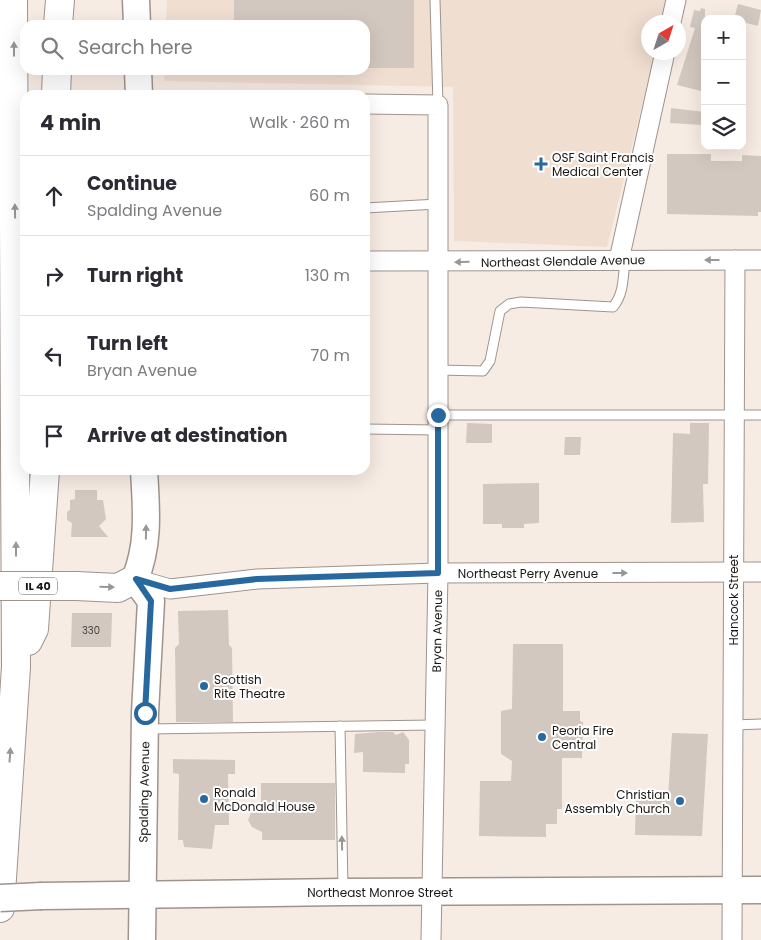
<!DOCTYPE html>
<html lang="en">
<head>
<meta charset="utf-8">
<style>
	:root { --surface:#fff; --page:#f7f7f7; --text:#2b2b33; --muted:#7c7c81; --line:#e1e1e2 }
	body { margin:0; font-family:Poppins,sans-serif; background:var(--page); color:var(--text) }
	.controls { position:absolute; right:15px; top:15px; display:grid; overflow:hidden; border-radius:10px; box-shadow:0 5px 20px #0002 }
	.controls button { width:45px; height:45px; display:grid; place-items:center; padding:0; border:0; border-bottom:1px solid var(--line); background:var(--surface); color:var(--text); font:25px sans-serif }
	.compass { position:absolute; left:641px; top:15px; width:45px; height:45px; border-radius:50%; background:var(--surface); box-shadow:0 5px 20px #0002; rotate:39deg }
	.stop { position:absolute; width:15px; height:15px; margin:-11px; border:4px solid #27699f; border-radius:50%; background:#fff }
	.stop.end { background:#27699f; border-color:#fff; box-shadow:0 1px 5px #0008 }
	.list { margin:0; padding:0; list-style:none }
	h2 { display:flex; justify-content:space-between; align-items:center; height:65px; margin:0; padding:0 20px; font-size:21px }
	h2 small { font-size:16px; font-weight:400; color:var(--muted) }
	.list li { display:grid; grid-template-columns:32px 1fr auto; gap:15px; align-items:center; box-sizing:border-box; height:80px; padding:0 20px; border-top:1px solid var(--line) }
	.list b { display:block; font-size:19px; white-space:nowrap }
	.list p { margin:0; font-size:16px; white-space:nowrap; color:var(--muted) }
	.list em { font-size:16px; font-style:normal; color:var(--muted) }
	.icon { flex:none; width:28px; height:28px; fill:none; stroke:currentColor; stroke-width:2; stroke-linecap:round; stroke-linejoin:round }
	.map { position:relative; flex:none; width:761px; height:940px; overflow:hidden }
	.search { position:absolute; background:var(--surface); box-shadow:0 5px 20px #0002; left:20px; top:20px; width:350px; height:55px; display:flex; align-items:center; gap:12px; box-sizing:border-box; padding:0 18px; border-radius:15px; color:var(--muted); font-size:19px }
	.panel { position:absolute; background:var(--surface); box-shadow:0 5px 20px #0002; left:20px; top:90px; width:350px; height:385px; border-radius:15px }
	.map>svg:first-child { display:block }
	.built { fill:#f0ded1 }
	.building { fill:#d2c8c0 }
	.lines { fill:none; stroke-linecap:round; stroke-linejoin:round }
	.lane-casing { stroke:#9e948d; stroke-width:11 }
	.street-casing { stroke:#9e948d; stroke-width:21 }
	.secondary-casing { stroke:#9e948d; stroke-width:29 }
	.primary-casing { stroke:#9e948d; stroke-width:30 }
	.highway-casing { stroke:#9e948d; stroke-width:30 }
	.lane { stroke:#fff; stroke-width:9 }
	.street { stroke:#fff; stroke-width:19 }
	.secondary { stroke:#fff; stroke-width:26 }
	.primary { stroke:#fff; stroke-width:28 }
	.highway { stroke:#fff; stroke-width:28 }
	.secondary-bridge-casing { stroke:#9e948d; stroke-width:29; stroke-linecap:butt }
	.primary-bridge-casing { stroke:#9e948d; stroke-width:30; stroke-linecap:butt }
	.secondary-bridge { stroke:#fff; stroke-width:26 }
	.primary-bridge { stroke:#fff; stroke-width:28 }
	.oneway { fill:#989795 }
	.route { stroke:#27699f; stroke-width:6 }
	.poi-dot { fill:#27699f; stroke:#fff; stroke-width:2 }
	.labels { text-anchor:middle; dominant-baseline:central; stroke-width:4; stroke-linejoin:round; paint-order:stroke }
	.number-label { font-size:10px; fill:#48433f }
	.shield { fill:#fff; stroke:#5f5d5a; stroke-width:1 }
	.shield-label { font-size:11px; font-weight:bold; fill:#1a1714 }
	.poi-label { font-size:12px; fill:#1a1714; stroke:#fff; text-anchor:start }
	.street-label { font-size:12px; fill:#1a1714; stroke:#fff }
</style>
</head>
<body>
<div class="map">
<svg width="761" height="940" viewBox="0 0 761 940">
	<rect width="100%" height="100%" fill="#f7ece4"/>
	<!-- built -->
	<path class="built" d="M167,0H668L662,22H648V52L655,53L607,247L454,241L453,87L164,81L165,70H365V25H166Z"/>
	<!-- building -->
	<g class="building">
		<path d="M234,0H414V68H365V25H234Z"/>
		<path d="M738,4L761,10L758,26L742,22V19H734Z"/>
		<path d="M701,8L705,9V92L677,85L695,28L690,27L694,10L700,11Z"/>
		<path d="M671,108L704,112L703,125L670,123Z"/>
		<path d="M667,154H711V161H742V155L761,156V212H758V216L667,214Z"/>
		<path d="M467,423L492,424V443H466Z"/>
		<path d="M690,423H709L708,484H703L704,522L671,523L673,433L690,434Z"/>
		<path d="M565,437H581L580,455H564Z"/>
		<path d="M539,483V523L524,524V528H502V524H483V484Z"/>
		<path d="M75,490H97V500H103L106,519L99,526L108,537H71L72,523L67,520V512L70,510V500L75,499Z"/>
		<path d="M228,610L229,645L232,648L233,722H176L175,648L179,644L178,611Z"/>
		<path d="M72,613H112L111,647H71Z"/>
		<path d="M513,644H563V711H580V721L583,722L582,758H562V809H557V824H546V837L479,836L480,781H511L512,761L501,754V711L512,709Z"/>
		<path d="M379,732H393L396,735L403,732L409,740V764H405V773L363,772V752L354,753L355,734Z"/>
		<path d="M672,733L708,734L702,836L635,835L636,798H668Z"/>
		<path d="M173,759L235,760V774H228L229,825H215L212,849L184,847L183,840H178L179,774L173,773Z"/>
		<path d="M261,783H335V840H262V832L252,827L248,820L251,813L261,805Z"/>
	</g>
	<g class="lines">
		<defs>
			<g id="lane">
				<path d="M435,0L438,105"/>
				<path d="M365,208L438,204"/>
				<path d="M438,370L483,371L490,361L500,311L509,304L521,302L613,307C624,294 623,277 625,260"/>
				<path d="M438,415H761"/>
				<path d="M365,429L438,430"/>
				<path d="M733,725L761,724"/>
				<path d="M340,726L343,889"/>
				<path d="M147,729L434,725"/>
			</g>
			<g id="street">
				<path d="M671,22L676,0"/>
				<path d="M365,104L438,105V573L431,940"/>
				<path d="M619,260L665,52"/>
				<path d="M365,261L761,260"/>
				<path d="M135,579L170,589L257,579L438,573L761,572"/>
				<path d="M732,940L735,260"/>
			</g>
			<g id="secondary">
				<path d="M136,0L137,25"/>
				<path d="M138,70L139,95"/>
				<path d="M42,896L343,892L761,890"/>
				<path d="M142,940L145,713L151,601L135,579C150,543 146,507 144,470"/>
			</g>
			<path id="primary" d="M76,586L118,588L135,579"/>
			<g id="highway">
				<path d="M58,25L60,0"/>
				<path d="M56,95L57,70"/>
				<path d="M28,641L34,629L45,470"/>
				<path d="M0,908L16,667L13,0"/>
			</g>
		</defs>
		<!-- lane casing -->
		<use href="#lane" class="lane-casing"/>
		<!-- street casing -->
		<use href="#street" class="street-casing"/>
		<!-- secondary casing -->
		<use href="#secondary" class="secondary-casing"/>
		<!-- primary casing -->
		<use href="#primary" class="primary-casing"/>
		<!-- highway casing -->
		<use href="#highway" class="highway-casing"/>
		<!-- lane -->
		<use href="#lane" class="lane"/>
		<!-- street -->
		<use href="#street" class="street"/>
		<!-- secondary -->
		<use href="#secondary" class="secondary"/>
		<!-- primary -->
		<use href="#primary" class="primary"/>
		<!-- highway -->
		<use href="#highway" class="highway"/>
		<defs>
			<path id="secondary-bridge" d="M0,898L42,896"/>
			<path id="primary-bridge" d="M0,586H76"/>
		</defs>
		<!-- secondary-bridge casing -->
		<use href="#secondary-bridge" class="secondary-bridge-casing"/>
		<!-- primary-bridge casing -->
		<use href="#primary-bridge" class="primary-bridge-casing"/>
		<!-- secondary-bridge -->
		<use href="#secondary-bridge" class="secondary-bridge"/>
		<!-- primary-bridge -->
		<use href="#primary-bridge" class="primary-bridge"/>
	</g>
	<!-- one-way arrows -->
	<defs><path id="oneway-solid" d="M-6-.8H1V-3.2L6.5 0L1 3.2V.8H-6Z" transform="scale(1.25)"/></defs>
	<g class="oneway">
		<use href="#oneway-solid" transform="translate(14 49) rotate(-90)"/>
		<use href="#oneway-solid" transform="translate(15 211) rotate(-91)"/>
		<use href="#oneway-solid" transform="translate(712 260) rotate(-180)"/>
		<use href="#oneway-solid" transform="translate(462 262) rotate(179)"/>
		<use href="#oneway-solid" transform="translate(146 532) rotate(-89)"/>
		<use href="#oneway-solid" transform="translate(16 549) rotate(-90)"/>
		<use href="#oneway-solid" transform="translate(620 573)"/>
		<use href="#oneway-solid" transform="translate(107 587) rotate(2)"/>
		<use href="#oneway-solid" transform="translate(10 755) rotate(-86)"/>
		<use href="#oneway-solid" transform="translate(342 843) rotate(-91)"/>
	</g>
	<g class="lines">
		<!-- route -->
		<path class="route" d="M145,713L151,601L136,579L170,589L257,579L438,573V415"/>
	</g>
	<!-- markers -->
	<g class="poi-dot">
		<path d="M538.5 156.5h5v5h5v5h-5v5h-5v-5h-5v-5h5z"/>
		<circle cx="204" cy="686" r="5"/>
		<circle cx="542" cy="737" r="5"/>
		<circle cx="204" cy="799" r="5"/>
		<circle cx="680" cy="801" r="5"/>
	</g>
	<g class="labels">
		<!-- number labels -->
		<g class="number-label">
			<text x="91" y="630">330</text>
		</g>
		<!-- shield labels -->
		<rect class="shield" x="19" y="577.5" width="38" height="17" rx="4"/>
		<g class="shield-label">
			<text x="38" y="586">IL 40</text>
		</g>
		<!-- poi labels -->
		<g class="poi-label">
			<text x="552" y="157">OSF Saint Francis<tspan x="552" dy="14">Medical Center</tspan></text>
			<text x="214" y="679">Scottish<tspan x="214" dy="14">Rite Theatre</tspan></text>
			<text x="552" y="730">Peoria Fire<tspan x="552" dy="14">Central</tspan></text>
			<text x="214" y="792">Ronald<tspan x="214" dy="14">McDonald House</tspan></text>
			<text x="670" y="794" text-anchor="end">Christian<tspan x="670" dy="14">Assembly Church</tspan></text>
		</g>
		<!-- street labels -->
		<g class="street-label">
			<text transform="translate(563 261) rotate(-1)">Northeast Glendale Avenue</text>
			<text x="528" y="573">Northeast Perry Avenue</text>
			<text transform="translate(733 600) rotate(-90)">Hancock Street</text>
			<text transform="translate(437 631) rotate(-89)">Bryan Avenue</text>
			<text transform="translate(144 792) rotate(-89)">Spalding Avenue</text>
			<text x="380" y="892">Northeast Monroe Street</text>
		</g>
	</g>
</svg>
<div class="controls">
<button>+</button>
<button>−</button>
<button><svg class="icon" aria-label="layers" viewBox="0 0 24 24"><path d="M12 4l9 5-9 5-9-5zM3 14l9 5 9-5"/></svg></button>
</div>
<svg class="compass" viewBox="-18 -18 36 36"><path d="M0-13l5 13h-10z" fill="#e53935"/><path d="M0 13l5-13h-10z" fill="#7c7c81"/></svg>
<div class="stop" style="left:145px;top:713px"></div>
<div class="stop end" style="left:438px;top:415px"></div>
<div class="search"><svg class="icon" aria-label="search" viewBox="0 0 24 24"><circle cx="10" cy="10" r="6"/><path d="M15 15l6 6"/></svg>Search here</div>
<section class="panel">
<h2>4 min<small>Walk · 260 m</small></h2>
<ul class="list">
<li><svg class="icon" aria-label="ahead" viewBox="0 0 24 24"><path d="M12 20V5M6 11l6-6 6 6"/></svg><div><b>Continue</b><p>Spalding Avenue</p></div><em>60 m</em></li>
<li><svg class="icon" aria-label="right" viewBox="0 0 24 24"><path d="M7 20v-9h11M14 6l5 5-5 5"/></svg><div><b>Turn right</b></div><em>130 m</em></li>
<li><svg class="icon" aria-label="left" viewBox="0 0 24 24"><path d="M17 20v-9H6M10 6l-5 5 5 5"/></svg><div><b>Turn left</b><p>Bryan Avenue</p></div><em>70 m</em></li>
<li><svg class="icon" aria-label="arrive" viewBox="0 0 24 24"><path d="M6 21V4h12l-3 4 3 4H6"/></svg><div><b>Arrive at destination</b></div></li>
</ul>
</section>
</div>
</body>
</html>
